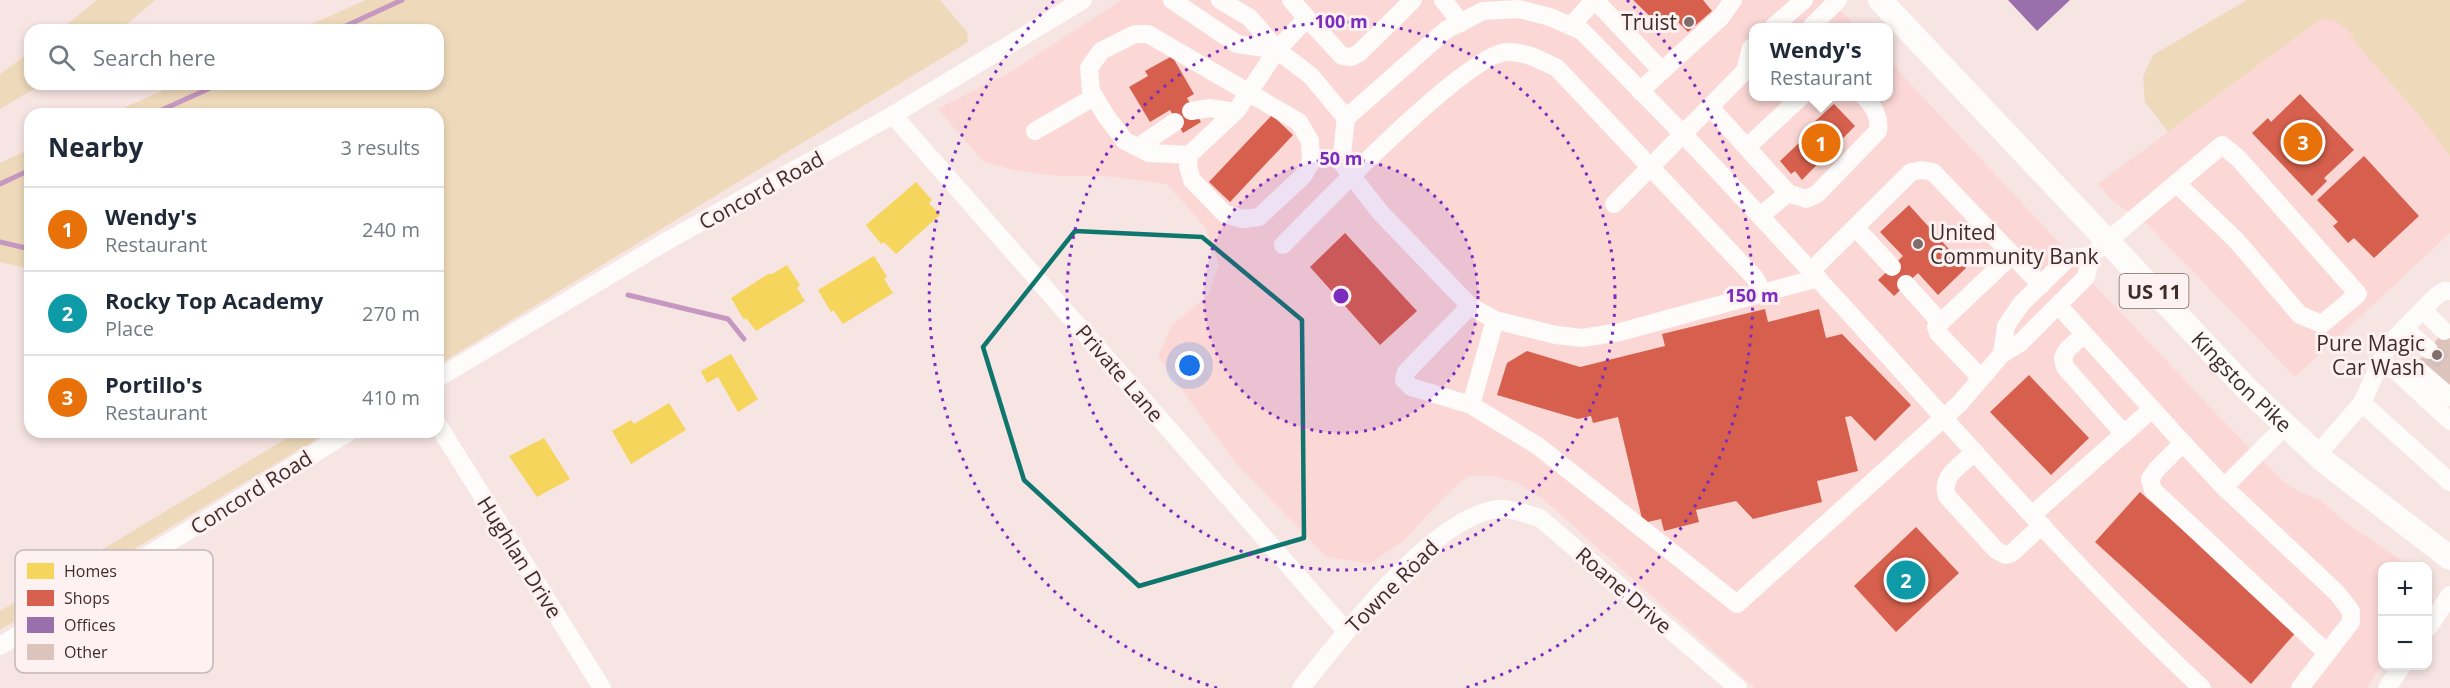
<!DOCTYPE html>
<html lang="en">
<head>
<meta charset="utf-8">
<style>
	:root { --surface:#fff; --page:#f2f2f3; --text:#1f2937; --muted:#747a83; --line:#e0e1e3; --accent:#d93025 }
	body { margin:0; font-family:"Open Sans",sans-serif; background:var(--page); color:var(--text) }
	.controls { position:absolute; right:18px; bottom:18px; display:grid; overflow:hidden; border-radius:12px; box-shadow:0 3px 9px #0003 }
	.controls button { width:54px; height:54px; display:grid; place-items:center; padding:0; border:0; border-bottom:2px solid var(--line); background:var(--surface); color:var(--text); font:30px sans-serif }
	.you { position:absolute; left:1190px; top:366px; width:21px; height:21px; margin:-15px; border:4px solid #fff; border-radius:50%; background:#1a73e8; box-shadow:0 0 0 9px #1a73e833 }
	.badge { display:grid; place-items:center; width:39px; height:39px; border-radius:50%; background:var(--accent); color:#fff; font-size:20px; font-weight:700 }
	.pin { position:absolute; translate:-50% -50%; border:3px solid #fff; box-shadow:0 2px 6px #0006 }
	.popup { position:absolute; left:1749px; top:23px; width:144px; height:78px; box-sizing:border-box; display:grid; place-content:center; border-radius:12px; background:var(--surface); filter:drop-shadow(0 2px 4px #0005); font-size:20px; white-space:nowrap; color:var(--muted) }
	.popup b { font-size:22px; color:var(--text) }
	.popup::after { content:''; position:absolute; left:50%; top:100%; margin-left:-12px; border:12px solid transparent; border-top-color:var(--surface) }
	.list { margin:0; padding:0; list-style:none }
	h2 { display:flex; justify-content:space-between; align-items:center; height:78px; margin:0; padding:0 24px; font-size:26px }
	h2 small { font-size:20px; font-weight:400; color:var(--muted) }
	.list li { display:grid; grid-template-columns:39px 1fr auto; gap:18px; align-items:center; box-sizing:border-box; height:84px; padding:0 24px; border-top:2px solid var(--line) }
	.list b { display:block; font-size:22px; white-space:nowrap }
	.list p { margin:0; font-size:20px; white-space:nowrap; color:var(--muted) }
	.list em { font-size:20px; font-style:normal; color:var(--muted) }
	.icon { flex:none; width:33px; height:33px; fill:none; stroke:currentColor; stroke-width:2; stroke-linecap:round; stroke-linejoin:round }
	.map { position:relative; flex:none; width:2450px; height:688px; overflow:hidden }
	.search { position:absolute; background:var(--surface); box-shadow:0 3px 9px #0003; left:24px; top:24px; width:420px; height:66px; display:flex; align-items:center; gap:15px; box-sizing:border-box; padding:0 21px; border-radius:18px; color:var(--muted); font-size:22px }
	.panel { position:absolute; background:var(--surface); box-shadow:0 3px 9px #0003; left:24px; top:108px; width:420px; height:330px; border-radius:18px }
	.map>svg:first-child { display:block }
	.built { fill:#fbd8d5 }
	.green { fill:#efd9bb }
	.homes { fill:#f6d55c }
	.shops { fill:#d6604d }
	.offices { fill:#9970ab }
	.lines { fill:none; stroke-linecap:round; stroke-linejoin:round }
	.stream { stroke:#c698c1; stroke-width:5 }
	.building { fill:#dcc4bc }
	.minor-tunnel { stroke:#d2c0be; stroke-width:18; stroke-dasharray:18 9; stroke-linecap:butt }
	.minor { stroke:#fefbfb; stroke-width:18 }
	.major { stroke:#fefbfb; stroke-width:24 }
	.marked { fill:none; stroke:#0f766e; stroke-width:4.5; stroke-linejoin:round }
	.ring { fill:none; stroke:#7b2cbf; stroke-width:3; stroke-dasharray:3 6 }
	.poi-dot { fill:#806d6b; stroke:#fdf2f1; stroke-width:2 }
	.labels { text-anchor:middle; dominant-baseline:central; stroke-width:6; stroke-linejoin:round; paint-order:stroke }
	.shield { fill:#fdf2f1; stroke:#796866; stroke-width:1.5 }
	.shield-label { font-size:20px; font-weight:bold; fill:#402d2b }
	.poi-label { font-size:21px; fill:#402d2b; stroke:#fdf2f1; text-anchor:end }
	.street-label { font-size:21px; fill:#402d2b; stroke:#fdf2f1 }
	.key { fill:#fdf2f1; stroke:#c4b7b6; stroke-width:1.5 }
	.key-label { font-size:16px; fill:#402d2b }
	.centre { fill:#7b2cbf; stroke:#fdf2f1; stroke-width:3 }
	.ring-label { font-size:18px; text-anchor:middle; font-weight:bold; fill:#7b2cbf; stroke:#fdf2f1; stroke-width:6; stroke-linejoin:round; paint-order:stroke }
</style>
</head>
<body>
<div class="map">
<svg width="2450" height="688" viewBox="0 0 2450 688">
	<rect width="100%" height="100%" fill="#f7e5e3"/>
	<!-- built -->
	<g class="built">
		<path d="M1121,0H1830L1857,27H1754V96H1888L1889,61L2063,247L2100,291L2248,447L2283,481L2296,490L2322,501L2342,520L2403,562L2406,566H2382V664L2367,688H1755L1542,498L1516,482L1492,476H1468L1451,490L1403,541L1369,564L1327,557L1235,462L1158,357L1172,325L1208,295L1219,265L1205,227L1167,184L1106,176H1059L1014,170L983,161L938,109L1014,70Z"/>
		<path d="M2321,19L2335,21L2348,30L2358,46L2422,119L2450,156V233L2295,377L2149,226L2113,201L2098,184Z"/>
	</g>
	<!-- green -->
	<g class="green">
		<path d="M97,0H155L120,30H60Z"/>
		<path d="M366,0H940L967,32L968,42L438,365V114H110L177,84H438V30H298Z"/>
		<path d="M2247,0H2450V156L2422,119L2358,46L2348,30L2335,21L2321,19L2168,132L2145,102L2143,77L2153,55Z"/>
		<path d="M30,52V84H43L0,109V74Z"/>
		<path d="M30,149V269L0,262V163Z"/>
		<path d="M297,432H328L0,630V611Z"/>
	</g>
	<!-- homes -->
	<g class="homes">
		<path d="M916,182L932,200L929,203L940,215L896,254L884,242L881,244L866,225Z"/>
		<path d="M874,256L887,277L884,279L893,293L843,324L833,310L831,312L818,290Z"/>
		<path d="M787,265L800,285L797,288L805,301L756,331L746,318L744,320L731,298L768,274H772Z"/>
		<path d="M731,354L758,399L738,412L718,377L707,383L701,371Z"/>
		<path d="M669,403L686,430L631,464L612,431L631,420L634,424Z"/>
		<path d="M544,438L570,479L537,497L509,456Z"/>
	</g>
	<!-- shops -->
	<g class="shops">
		<path d="M1633,0H1703L1712,11L1688,32L1672,16L1661,27Z"/>
		<path d="M1172,56L1194,94L1187,98L1201,122L1183,133L1170,110L1150,122L1129,87L1148,76L1145,71Z"/>
		<path d="M2300,94L2354,150L2324,178L2327,181L2312,196L2252,133L2268,118L2271,122Z"/>
		<path d="M1834,104L1855,126L1802,180L1795,171L1791,174L1780,161L1800,142L1803,144L1817,129L1812,124Z"/>
		<path d="M1272,115L1293,135L1230,202L1209,182Z"/>
		<path d="M2364,156L2419,216L2374,258L2354,238L2348,243L2333,226L2338,222L2317,200Z"/>
		<path d="M1909,205L1966,268L1938,295L1918,273L1894,296L1878,280L1903,256L1880,232Z"/>
		<path d="M1345,233L1417,311L1380,345L1310,267Z"/>
		<path d="M1765,309L1768,322L1819,309L1826,338L1842,334L1911,405L1875,441L1851,416L1845,417L1858,471L1817,481L1822,502L1753,519L1736,501L1696,510L1699,522L1664,531L1661,519L1643,523L1618,417L1593,423L1591,416L1578,419L1497,395L1507,363L1527,351L1580,367L1665,346L1662,334Z"/>
		<path d="M2029,375L2089,438L2051,475L1990,412Z"/>
		<path d="M2140,492L2297,631L2251,684L2095,542Z"/>
		<path d="M1916,527L1959,573L1896,632L1854,586Z"/>
	</g>
	<!-- offices -->
	<path class="offices" d="M2008,0H2070L2037,31Z"/>
	<g class="lines">
		<!-- stream -->
		<g class="stream">
			<path d="M337,30L402,0"/>
			<path d="M153,114L219,84"/>
			<path d="M0,184L30,170"/>
			<path d="M0,242L30,249"/>
			<path d="M628,295L728,319L744,339"/>
		</g>
	</g>
	<!-- building -->
	<path class="building" d="M2450,324V386L2419,361Z"/>
	<g class="lines">
		<!-- minor-tunnel -->
		<path class="minor-tunnel" d="M2429,350L2450,367"/>
		<!-- minor -->
		<g class="minor">
			<path d="M1172,0L1237,44L1277,50"/>
			<path d="M1220,0L1250,18L1277,50L1311,76L1346,118"/>
			<path d="M1291,0L1307,18"/>
			<path d="M1443,0L1461,23"/>
			<path d="M1595,0L1662,71"/>
			<path d="M1571,26L1594,0"/>
			<path d="M1773,27L1804,0"/>
			<path d="M1811,27L1838,0"/>
			<path d="M1754,46L1751,48L1745,71L1754,69"/>
			<path d="M1745,71L1683,134L1582,31L1550,17L1519,9L1483,11L1446,30L1346,118L1341,162L1380,212L1470,306L1495,320L1471,405L1538,446L1737,604L1960,403L2002,354L2020,343L2086,277L2091,256L2068,258L2021,304L2006,326L2002,354"/>
			<path d="M1640,91L1721,17L1733,0"/>
			<path d="M1710,107L1788,193L1806,199L1817,194L1878,131C1880,117 1874,107 1864,96"/>
			<path d="M1191,111L1210,108L1235,112"/>
			<path d="M893,115L1346,631"/>
			<path d="M1035,131L1094,97"/>
			<path d="M1138,147L1175,122"/>
			<path d="M1747,147L1802,96"/>
			<path d="M1189,155L1188,166L1192,180L1225,214L1243,219L1259,217L1303,176L1311,162L1310,141L1299,122L1148,34H1135L1101,51L1089,68L1091,91L1106,116L1125,141L1149,153L1189,155L1237,110L1277,50L1307,18L1342,56L1351,57L1359,53L1413,0"/>
			<path d="M1614,204L1683,134C1756,211 1828,289 1899,368C1997,477 2094,588 2202,688"/>
			<path d="M1760,216L1788,193"/>
			<path d="M1855,227L1892,267"/>
			<path d="M1283,245C1318,209 1465,56 1506,52C1525,51 1540,60 1557,68L1755,278L1763,293"/>
			<path d="M2098,249L2222,145L2238,158L2358,294L2322,324L2300,315L2236,240L2176,183"/>
			<path d="M1812,270L1911,172L1922,170L1933,172L2041,285"/>
			<path d="M1906,284L1940,322"/>
			<path d="M2058,305L2183,443"/>
			<path d="M1470,306L1406,372L1404,380L1411,387L1471,405"/>
			<path d="M2423,310L2444,331"/>
			<path d="M1495,320L1556,335L1582,338L1620,332L1818,278"/>
			<path d="M2404,329L2429,350"/>
			<path d="M2083,335L2067,350L2063,358L2065,367L2124,434"/>
			<path d="M2378,367L2421,372L2450,397"/>
			<path d="M2394,369L2450,421"/>
			<path d="M438,378L667,241L893,115L1083,0"/>
			<path d="M1981,378L1938,333L1936,327L2012,255"/>
			<path d="M2362,403L2450,482"/>
			<path d="M438,425L602,688"/>
			<path d="M1975,452C1961,465 1940,476 1947,496L1996,550L2005,555L2012,553L2042,525"/>
			<path d="M2318,454L2362,403L2388,345L2435,297L2444,291H2450"/>
			<path d="M2224,487L2286,425"/>
			<path d="M2032,515L2152,409"/>
			<path d="M2428,628L2450,595"/>
			<path d="M0,646L349,432"/>
			<path d="M1301,688C1341,638 1434,514 1500,509C1512,508 1528,515 1540,518L1738,688"/>
			<path d="M2300,688L2351,622V611L2337,593L2224,487L2183,443L2156,470L2150,479L2153,490L2326,652"/>
			<path d="M2387,688L2402,666"/>
		</g>
		<!-- major -->
		<path class="major" id="s1" d="M1880,0L2247,389L2325,462L2450,558"/>
	</g>
	<!-- marked area -->
	<path class="marked" d="M1075,231L1202,237L1302,320L1304,538L1139,586L1024,480L983,347Z"/>
	<!-- distance rings -->
	<circle cx="1341" cy="296" r="137" fill="#7b2cbf" fill-opacity=".12"/>
	<g class="ring">
		<circle cx="1341" cy="296" r="137"/>
		<circle cx="1341" cy="296" r="274"/>
		<path d="M1217 688A411 411 0 0 1 1055 0M1627 0A411 411 0 0 1 1465 688"/>
	</g>
	<!-- markers -->
	<g class="poi-dot">
		<circle cx="1689" cy="22" r="6"/>
		<circle cx="1918" cy="244" r="6"/>
		<circle cx="2437" cy="355" r="6"/>
	</g>
	<g class="labels">
		<!-- shield labels -->
		<rect class="shield" x="2119.5" y="274" width="69" height="34" rx="4.5"/>
		<g class="shield-label">
			<text x="2154" y="291">US 11</text>
		</g>
		<!-- poi labels -->
		<g class="poi-label">
			<text x="1677" y="22">Truist</text>
			<text x="1930" y="232" text-anchor="start">United<tspan x="1930" dy="24">Community Bank</tspan></text>
			<text x="2425" y="343">Pure Magic<tspan x="2425" dy="24">Car Wash</tspan></text>
		</g>
		<!-- street labels -->
		<g class="street-label">
			<text transform="translate(761 190) rotate(-29)">Concord Road</text>
			<text transform="translate(1120 373) rotate(49)">Private Lane</text>
			<text stroke="none"><textPath href="#s1" startOffset="526">Kingston Pike</textPath></text>
			<text transform="translate(251 492) rotate(-32)">Concord Road</text>
			<text transform="translate(520 557) rotate(58)">Hughlan Drive</text>
			<text transform="translate(1392 586) rotate(-45)">Towne Road</text>
			<text transform="translate(1624 590) rotate(41)">Roane Drive</text>
		</g>
	</g>
	<!-- legend -->
	<rect x="15" y="550" width="198" height="123" rx="9" class="key"/>
	<rect x="27" y="563" width="27" height="16" fill="#f6d55c"/>
	<rect x="27" y="590" width="27" height="16" fill="#d6604d"/>
	<rect x="27" y="617" width="27" height="16" fill="#9970ab"/>
	<rect x="27" y="644" width="27" height="16" fill="#dcc4bc"/>
	<g class="key-label">
		<text x="64" y="577">Homes</text>
		<text x="64" y="604">Shops</text>
		<text x="64" y="631">Offices</text>
		<text x="64" y="658">Other</text>
	</g>
	<circle cx="1341" cy="296" r="9" class="centre"/>
	<g class="ring-label">
		<text x="1341" y="28">100 m</text>
		<text x="1341" y="165">50 m</text>
		<text x="1752" y="302">150 m</text>
	</g>
</svg>
<div class="controls">
<button>+</button>
<button>−</button>
</div>
<div class="you"></div>
<div class="pin badge" style="left:1821px;top:143px;background:#e8710a">1</div>
<div class="popup"><b>Wendy's</b>Restaurant</div>
<div class="pin badge" style="left:1906px;top:580px;background:#0f9aa8">2</div>
<div class="pin badge" style="left:2303px;top:142px;background:#e8710a">3</div>
<div class="search"><svg class="icon" aria-label="search" viewBox="0 0 24 24"><circle cx="10" cy="10" r="6"/><path d="M15 15l6 6"/></svg>Search here</div>
<section class="panel">
<h2>Nearby<small>3 results</small></h2>
<ul class="list">
<li><span class="badge" style="background:#e8710a">1</span><div><b>Wendy's</b><p>Restaurant</p></div><em>240 m</em></li>
<li><span class="badge" style="background:#0f9aa8">2</span><div><b>Rocky Top Academy</b><p>Place</p></div><em>270 m</em></li>
<li><span class="badge" style="background:#e8710a">3</span><div><b>Portillo's</b><p>Restaurant</p></div><em>410 m</em></li>
</ul>
</section>
</div>
</body>
</html>
